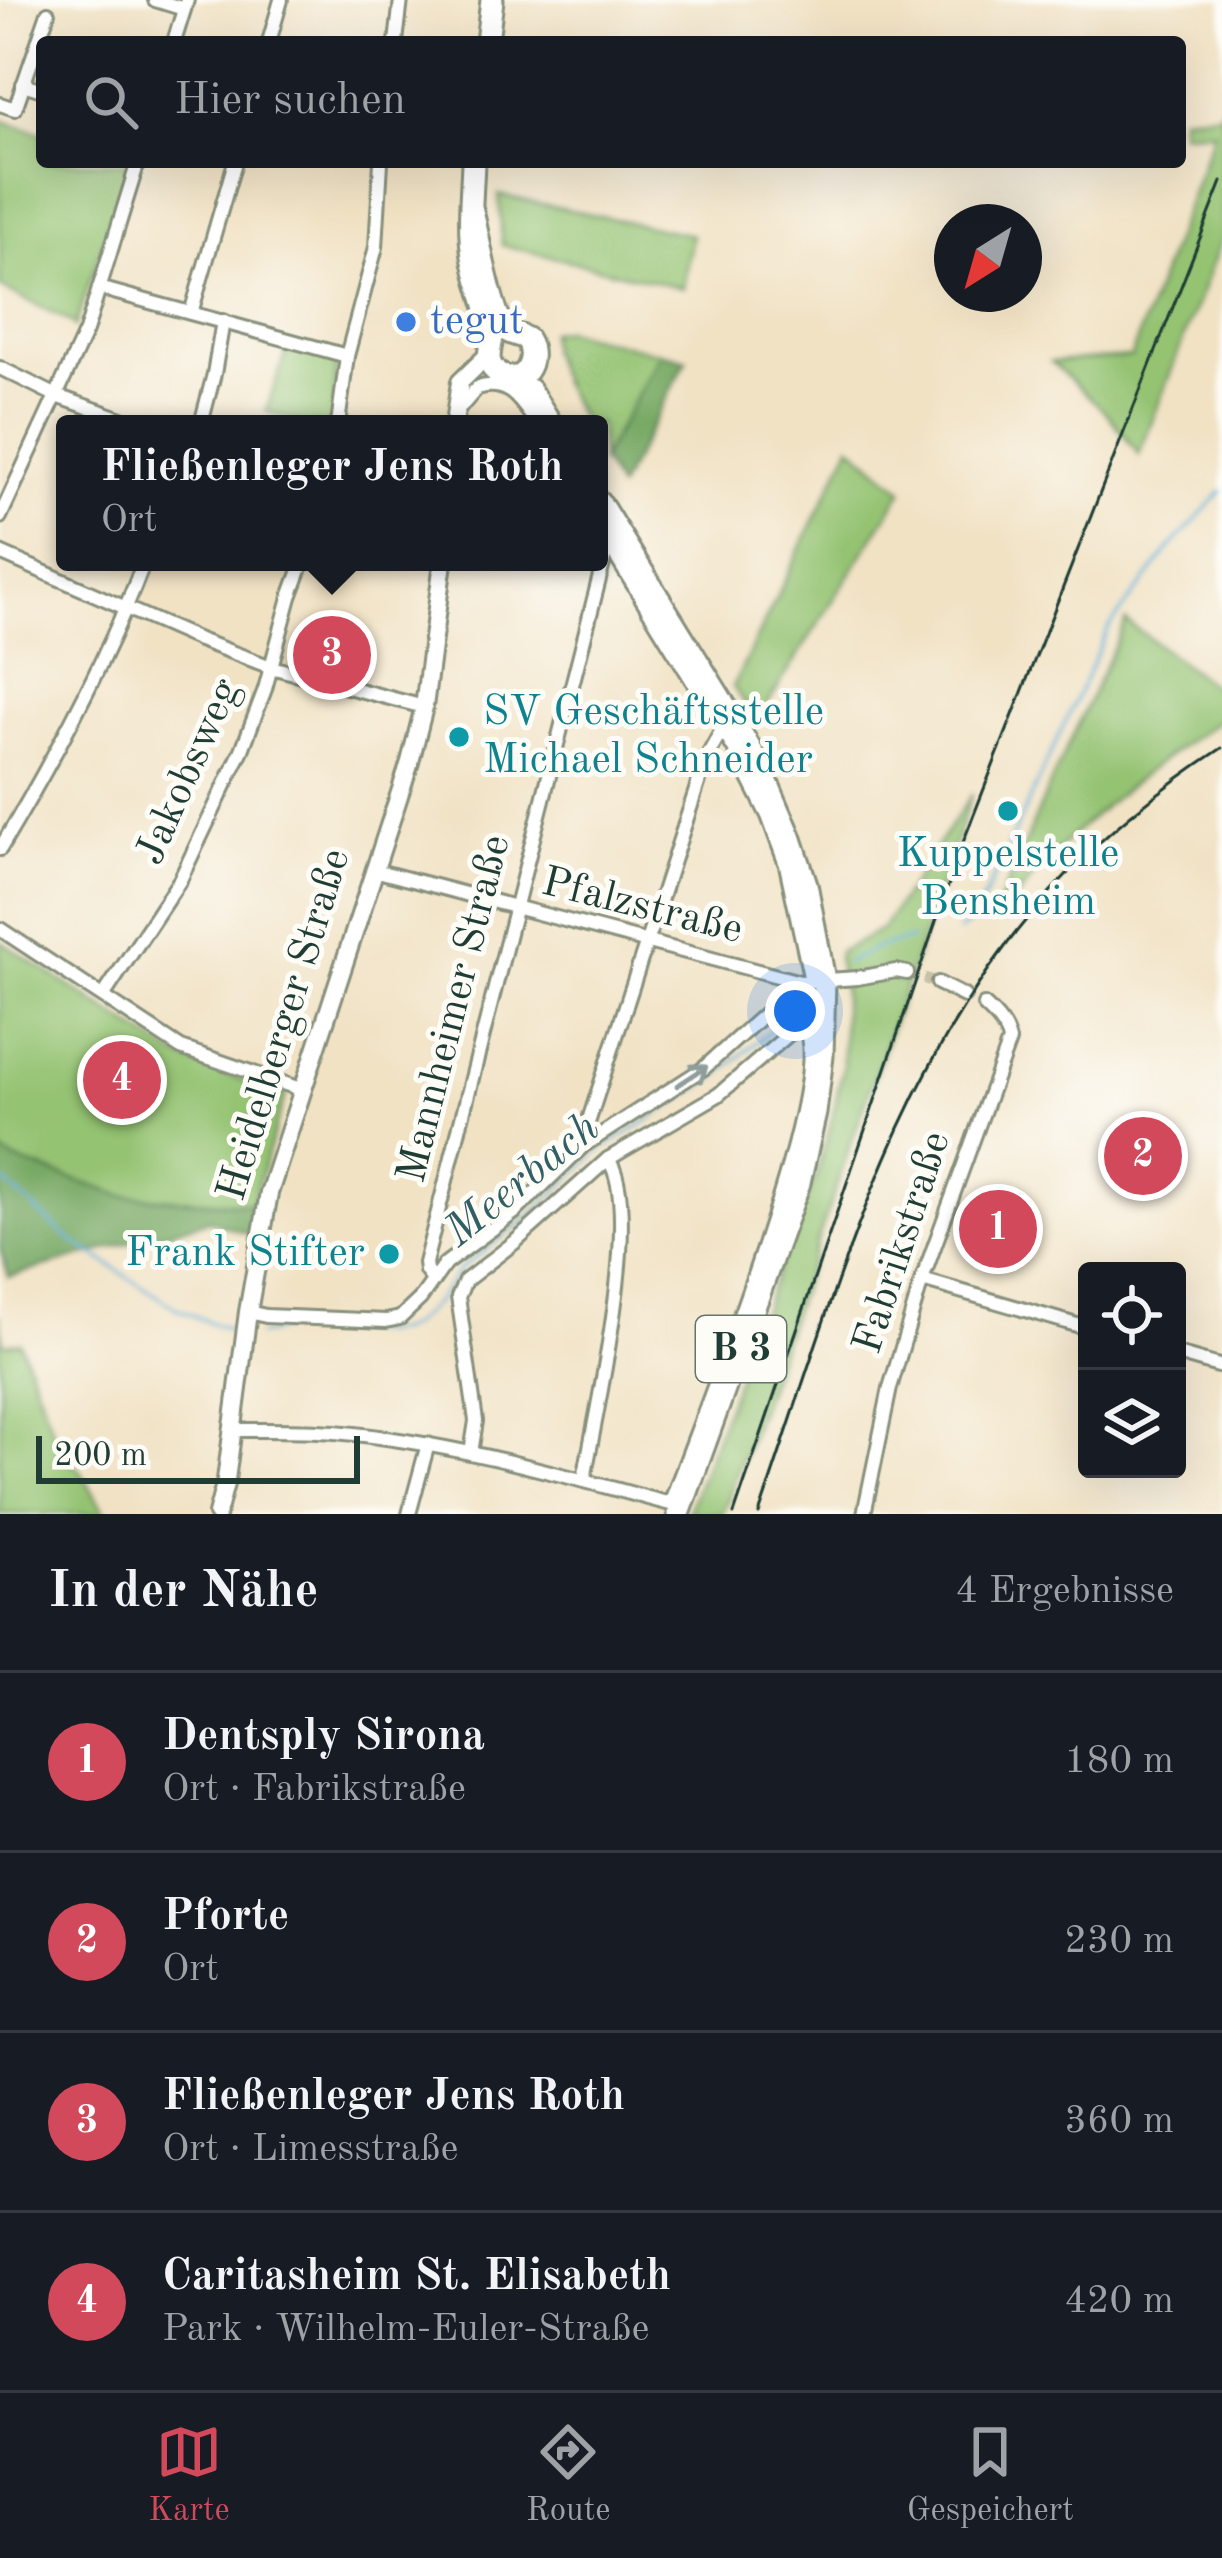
<!DOCTYPE html>
<html lang="de">
<head>
<meta charset="utf-8">
<style>
	:root { --surface:#171b24; --page:#20242c; --text:#f1f3f6; --muted:#9ea1a6; --line:#363941; --accent:#d1495b }
	body { margin:0; font-family:"Old Standard TT",serif; background:var(--page); color:var(--text) }
	.controls { position:absolute; right:36px; bottom:36px; display:grid; overflow:hidden; border-radius:12px; box-shadow:0 12px 48px #0002 }
	.controls button { width:108px; height:108px; display:grid; place-items:center; padding:0; border:0; border-bottom:3px solid var(--line); background:var(--surface); color:var(--text); font:60px sans-serif }
	.compass { position:absolute; left:934px; top:204px; width:108px; height:108px; border-radius:50%; background:var(--surface); box-shadow:0 12px 48px #0002; rotate:217deg }
	.scale { position:absolute; left:36px; bottom:30px; width:324px; box-sizing:border-box; padding-left:12px; border:6px solid #1f3d34; border-top:0; font-size:33px; line-height:42px; white-space:nowrap; color:#1f3d34; -webkit-text-stroke:9px #fdfcf7; paint-order:stroke }
	.you { position:absolute; left:795px; top:1011px; width:42px; height:42px; margin:-30px; border:9px solid #fff; border-radius:50%; background:#1a73e8; box-shadow:0 0 0 18px #1a73e833 }
	.badge { display:grid; place-items:center; width:78px; height:78px; border-radius:50%; background:var(--accent); color:#fff; font-size:39px; font-weight:700 }
	.pin { position:absolute; translate:-50% -50%; border:6px solid #fff; box-shadow:0 3px 12px #0006 }
	.popup { position:absolute; left:56px; top:415px; width:552px; height:156px; box-sizing:border-box; display:grid; place-content:center; border-radius:12px; background:var(--surface); filter:drop-shadow(0 3px 9px #0005); font-size:39px; white-space:nowrap; color:var(--muted) }
	.popup b { font-size:45px; color:var(--text) }
	.popup::after { content:''; position:absolute; left:50%; top:100%; margin-left:-24px; border:24px solid transparent; border-top-color:var(--surface) }
	.list { margin:0; padding:0; list-style:none }
	h2 { display:flex; justify-content:space-between; align-items:center; height:156px; margin:0; padding:0 48px; font-size:51px }
	h2 small { font-size:39px; font-weight:400; color:var(--muted) }
	.list li { display:grid; grid-template-columns:78px 1fr auto; gap:36px; align-items:center; box-sizing:border-box; height:180px; padding:0 48px; border-top:3px solid var(--line) }
	.list b { display:block; font-size:45px; white-space:nowrap }
	.list p { margin:0; font-size:39px; white-space:nowrap; color:var(--muted) }
	.list em { font-size:39px; font-style:normal; color:var(--muted) }
	.icon { flex:none; width:66px; height:66px; fill:none; stroke:currentColor; stroke-width:2; stroke-linecap:round; stroke-linejoin:round }
	.map { position:relative; flex:none; width:1222px; height:1514px; overflow:hidden }
	.search { position:absolute; background:var(--surface); box-shadow:0 12px 48px #0002; left:36px; right:36px; top:36px; height:132px; display:flex; align-items:center; gap:30px; box-sizing:border-box; padding:0 42px; border-radius:12px; color:var(--muted); font-size:45px }
	.sheet { height:876px; background:var(--surface) }
	nav { display:flex; justify-content:space-around; align-items:center; box-sizing:border-box; height:168px; border-top:3px solid var(--line); background:var(--surface); font-size:33px; color:var(--muted) }
	nav a { display:grid; justify-items:center; gap:6px }
	nav .on { color:var(--accent) }
	.map>svg:first-child { display:block }
	.green { fill:#94c372; stroke:#5a8053; stroke-width:3 }
	.forest { fill:#77a964; stroke:#4b734c; stroke-width:3 }
	.lines { fill:none; stroke-linecap:round; stroke-linejoin:round }
	.stream { stroke:#5badd6; stroke-width:3 }
	.minor-tunnel { stroke:#c7c1a7; stroke-width:12; stroke-dasharray:12 6; stroke-linecap:butt }
	.minor-casing { stroke:#88907c; stroke-width:18 }
	.tertiary-casing { stroke:#88907c; stroke-width:22 }
	.primary-casing { stroke:#88907c; stroke-width:27 }
	.minor { stroke:#fff; stroke-width:12 }
	.tertiary { stroke:#fff; stroke-width:16 }
	.primary { stroke:#fff; stroke-width:21 }
	.rail { stroke:#1f3d34; stroke-width:3 }
	.oneway { stroke:#8f9e9a }
	.shop-dot { fill:#3f7fe0; stroke:#fdfcf7; stroke-width:4.5 }
	.culture-dot { fill:#0f9aa8; stroke:#fdfcf7; stroke-width:4.5 }
	.labels { text-anchor:middle; dominant-baseline:central; stroke-width:10; stroke-linejoin:round; paint-order:stroke }
	.shield { fill:#fdfcf7; stroke:#62766e; stroke-width:3 }
	.shield-label { font-size:39px; font-weight:bold; fill:#1f3d34 }
	.shop-label { font-size:42px; fill:#366cbe; stroke:#fdfcf7; text-anchor:start }
	.culture-label { font-size:42px; fill:#0d838f; stroke:#fdfcf7; text-anchor:start }
	.street-label { font-size:42px; fill:#1f3d34; stroke:#fdfcf7 }
	.water-label { font-size:45px; font-style:italic; fill:#315f65; stroke:#fdfcf7 }
</style>
</head>
<body>
<div class="map">
<svg width="1222" height="1514" viewBox="0 0 1222 1514">
	<rect width="100%" height="100%" fill="#fdfcf7"/>
	<filter id="ink" filterUnits="userSpaceOnUse"><feTurbulence type="fractalNoise" baseFrequency=".00833" numOctaves="2"/><feDisplacementMap in="SourceGraphic" scale="24" xChannelSelector="R" yChannelSelector="G"/><feConvolveMatrix kernelMatrix="1 2 1 2 8 2 1 2 1" color-interpolation-filters="sRGB"/></filter>
	<filter id="wash" filterUnits="userSpaceOnUse"><feTurbulence type="fractalNoise" baseFrequency=".004" numOctaves="4" result="noise"/><feDisplacementMap in="SourceGraphic" scale="48" xChannelSelector="R" yChannelSelector="G"/><feGaussianBlur stdDeviation="2.7" result="paint"/><feColorMatrix in="noise" values="0 0 0 0 0 0 0 0 0 0 0 0 0 0 0 0 0 1.4 0 .05"/><feComposite in="paint" operator="in"/></filter>
	<g filter="url(#wash)">
		<rect width="100%" height="100%" fill="#f1e2c4"/>
		<!-- green -->
		<g class="green">
			<path d="M1222,107V238L1139,455L1108,414L1051,362L1131,357L1214,131L1180,132V116L1219,113Z"/>
			<path d="M0,120L42,133V162H129L75,327L71,322L0,287Z"/>
			<path d="M499,195L692,235L683,288L502,245Z"/>
			<path d="M564,330L661,353L601,460L599,424H583C570,397 546,363 549,332Z"/>
			<path d="M288,347L330,359L337,364L332,424H303L266,411Z"/>
			<path d="M851,445L903,490L756,722L733,687Z"/>
			<path d="M1126,621L1222,693V718C1161,759 1099,806 1048,860C1031,878 1017,899 1001,918L995,913L1050,784Z"/>
			<path d="M972,794L723,1514H687L791,1233L815,1179L830,1128L843,1066V989L837,957L839,952L881,930Z"/>
			<path d="M0,941L177,1056L202,1067L286,1093L252,1204L123,1196L17,1161L0,1152Z"/>
			<path d="M0,1315L3,1344L20,1342L62,1456L79,1469L106,1514H0Z"/>
		</g>
		<!-- forest -->
		<g class="forest">
			<path d="M661,353L687,360L618,489L601,460Z"/>
			<path d="M0,1152L17,1161L123,1196L252,1204L248,1234L209,1220L9,1277L0,1249Z"/>
		</g>
		<g class="lines">
			<!-- stream -->
			<g class="stream">
				<path d="M959,931L967,925L985,896L1108,629L1171,547L1222,491"/>
				<path d="M846,963L878,947L912,939"/>
				<path d="M0,1178L69,1239L176,1308L235,1333"/>
				<path d="M258,1335L299,1326L382,1333L400,1331L410,1326L436,1302L461,1268L529,1217L599,1151L713,1079L805,1001"/>
			</g>
		</g>
	</g>
	<g filter="url(#ink)">
		<g class="lines">
			<!-- minor-tunnel -->
			<path class="minor-tunnel" d="M907,973L938,983"/>
			<defs>
				<g id="minor">
					<path d="M155,0L184,9"/>
					<path d="M174,42L187,0"/>
					<path d="M269,42L281,0"/>
					<path d="M396,42L401,0"/>
					<path d="M23,84L42,90"/>
					<path d="M0,104L15,109L48,13"/>
					<path d="M99,288L347,356"/>
					<path d="M191,313L235,162"/>
					<path d="M0,368L57,396L136,424"/>
					<path d="M459,409L477,388C508,378 521,401 537,424"/>
					<path d="M201,424L214,374L223,321"/>
					<path d="M338,424L347,356L376,247L381,162"/>
					<path d="M0,517L86,331L138,162"/>
					<path d="M599,529L733,747L768,816L786,865L811,981"/>
					<path d="M0,553L199,640L271,667L424,707"/>
					<path d="M0,849C55,757 106,662 144,562"/>
					<path d="M374,870L800,982L857,978L896,971L907,973"/>
					<path d="M0,929L181,1048L303,1090"/>
					<path d="M938,983L964,996"/>
					<path d="M104,995L180,880L242,750L265,689L290,597L303,562"/>
					<path d="M593,1138L588,1132V1123L706,759L722,730"/>
					<path d="M433,1280L426,1271L425,1263L608,544"/>
					<path d="M922,1280L1087,1328"/>
					<path d="M248,1312L266,1316L364,1320L386,1321L400,1318L420,1299L445,1264L515,1212L583,1146L704,1068L800,982"/>
					<path d="M1177,1354L1222,1367"/>
					<path d="M233,1430C267,1430 301,1429 335,1432C449,1442 559,1474 670,1504C694,1436 842,1073 803,1027L795,1029L718,1095L608,1159L515,1242L465,1281L458,1297L476,1421L471,1453"/>
					<path d="M584,1480C595,1415 644,1207 608,1159"/>
					<path d="M409,1514L428,1444"/>
					<path d="M864,1514L890,1388L922,1280L1009,1041C1005,1025 996,1016 984,1005"/>
				</g>
				<g id="tertiary">
					<path d="M454,424L460,382L489,354"/>
					<path d="M217,1514L226,1480L248,1312L269,1193L410,762L424,707L443,562"/>
				</g>
				<g id="primary">
					<path d="M487,42L492,0"/>
					<path d="M471,207C478,230 490,320 509,332C514,335 521,335 527,339C540,361 522,390 498,373C481,361 494,345 492,330C488,305 477,281 473,256C468,225 472,193 473,162"/>
					<path d="M514,377L530,391L551,424"/>
					<path d="M599,502L730,714L761,768L790,836L806,884L824,980L822,1056L815,1113L799,1183L679,1514"/>
				</g>
			</defs>
			<!-- minor casing -->
			<use href="#minor" class="minor-casing"/>
			<!-- tertiary casing -->
			<use href="#tertiary" class="tertiary-casing"/>
			<!-- primary casing -->
			<use href="#primary" class="primary-casing"/>
			<!-- minor -->
			<use href="#minor" class="minor"/>
			<!-- tertiary -->
			<use href="#tertiary" class="tertiary"/>
			<!-- primary -->
			<use href="#primary" class="primary"/>
			<!-- rail -->
			<g class="rail">
				<path d="M734,1514L962,845L1222,182"/>
				<path d="M759,1514C836,1291 897,1049 1066,875C1113,826 1166,785 1222,748"/>
			</g>
		</g>
		<!-- one-way arrows -->
		<defs><path id="oneway-shaft" d="M-6 0H5M1.5-3L5.5 0L1.5 3" fill="none" stroke-width="1.6" stroke-linecap="round" stroke-linejoin="round" transform="scale(3)"/></defs>
		<use class="oneway" href="#oneway-shaft" transform="translate(692 1076) rotate(-33)"/>
	</g>
	<!-- markers -->
	<circle class="shop-dot" cx="406" cy="322" r="12"/>
	<g class="culture-dot">
		<circle cx="459" cy="737" r="12"/>
		<circle cx="1008" cy="811" r="12"/>
		<circle cx="389" cy="1254" r="12"/>
	</g>
	<g class="labels">
		<!-- shield labels -->
		<rect class="shield" x="696" y="1316" width="90" height="66" rx="9"/>
		<g class="shield-label">
			<text x="741" y="1349">B 3</text>
		</g>
		<!-- shop labels -->
		<g class="shop-label">
			<text x="430" y="322">tegut</text>
		</g>
		<!-- culture labels -->
		<g class="culture-label">
			<text x="483" y="713">SV Geschäftsstelle<tspan x="483" dy="48">Michael Schneider</tspan></text>
			<text x="1008" y="855" text-anchor="middle">Kuppelstelle<tspan x="1008" dy="48">Bensheim</tspan></text>
			<text x="365" y="1254" text-anchor="end">Frank Stifter</text>
		</g>
		<!-- street labels -->
		<g class="street-label">
			<text transform="translate(189 772) rotate(-66)">Jakobsweg</text>
			<text transform="translate(642 907) rotate(14)">Pfalzstraße</text>
			<text transform="translate(455 1009) rotate(-76)">Mannheimer Straße</text>
			<text transform="translate(285 1025) rotate(-73)">Heidelberger Straße</text>
			<text transform="translate(903 1243) rotate(-72)">Fabrikstraße</text>
		</g>
		<!-- water labels -->
		<g class="water-label">
			<text transform="translate(523 1181) rotate(-39)">Meerbach</text>
		</g>
	</g>
</svg>
<div class="controls">
<button><svg class="icon" aria-label="locate" viewBox="0 0 24 24"><circle cx="12" cy="12" r="6"/><path d="M12 2v4M12 18v4M2 12h4M18 12h4"/></svg></button>
<button><svg class="icon" aria-label="layers" viewBox="0 0 24 24"><path d="M12 4l9 5-9 5-9-5zM3 14l9 5 9-5"/></svg></button>
</div>
<svg class="compass" viewBox="-18 -18 36 36"><path d="M0-13l5 13h-10z" fill="#e53935"/><path d="M0 13l5-13h-10z" fill="#9ea1a6"/></svg>
<div class="scale">200 m</div>
<div class="you"></div>
<div class="pin badge" style="left:998px;top:1229px">1</div>
<div class="pin badge" style="left:1143px;top:1156px">2</div>
<div class="pin badge" style="left:332px;top:655px">3</div>
<div class="popup"><b>Fließenleger Jens Roth</b>Ort</div>
<div class="pin badge" style="left:122px;top:1080px">4</div>
<div class="search"><svg class="icon" aria-label="search" viewBox="0 0 24 24"><circle cx="10" cy="10" r="6"/><path d="M15 15l6 6"/></svg>Hier suchen</div>
</div>
<section class="sheet">
<h2>In der Nähe<small>4 Ergebnisse</small></h2>
<ul class="list">
<li><span class="badge">1</span><div><b>Dentsply Sirona</b><p>Ort · Fabrikstraße</p></div><em>180 m</em></li>
<li><span class="badge">2</span><div><b>Pforte</b><p>Ort</p></div><em>230 m</em></li>
<li><span class="badge">3</span><div><b>Fließenleger Jens Roth</b><p>Ort · Limesstraße</p></div><em>360 m</em></li>
<li><span class="badge">4</span><div><b>Caritasheim St. Elisabeth</b><p>Park · Wilhelm-Euler-Straße</p></div><em>420 m</em></li>
</ul>
</section>
<nav>
<a class="on"><svg class="icon" aria-label="map" viewBox="0 0 24 24"><path d="M3 6l6-2 6 2 6-2v14l-6 2-6-2-6 2zM9 4v14M15 6v14"/></svg>Karte</a>
<a><svg class="icon" aria-label="directions" viewBox="0 0 24 24"><path d="M12 3l9 9-9 9-9-9zM9 14v-3h6M13 9l2 2-2 2"/></svg>Route</a>
<a><svg class="icon" aria-label="saved" viewBox="0 0 24 24"><path d="M7 4h10v16l-5-4-5 4z"/></svg>Gespeichert</a>
</nav>
</body>
</html>
